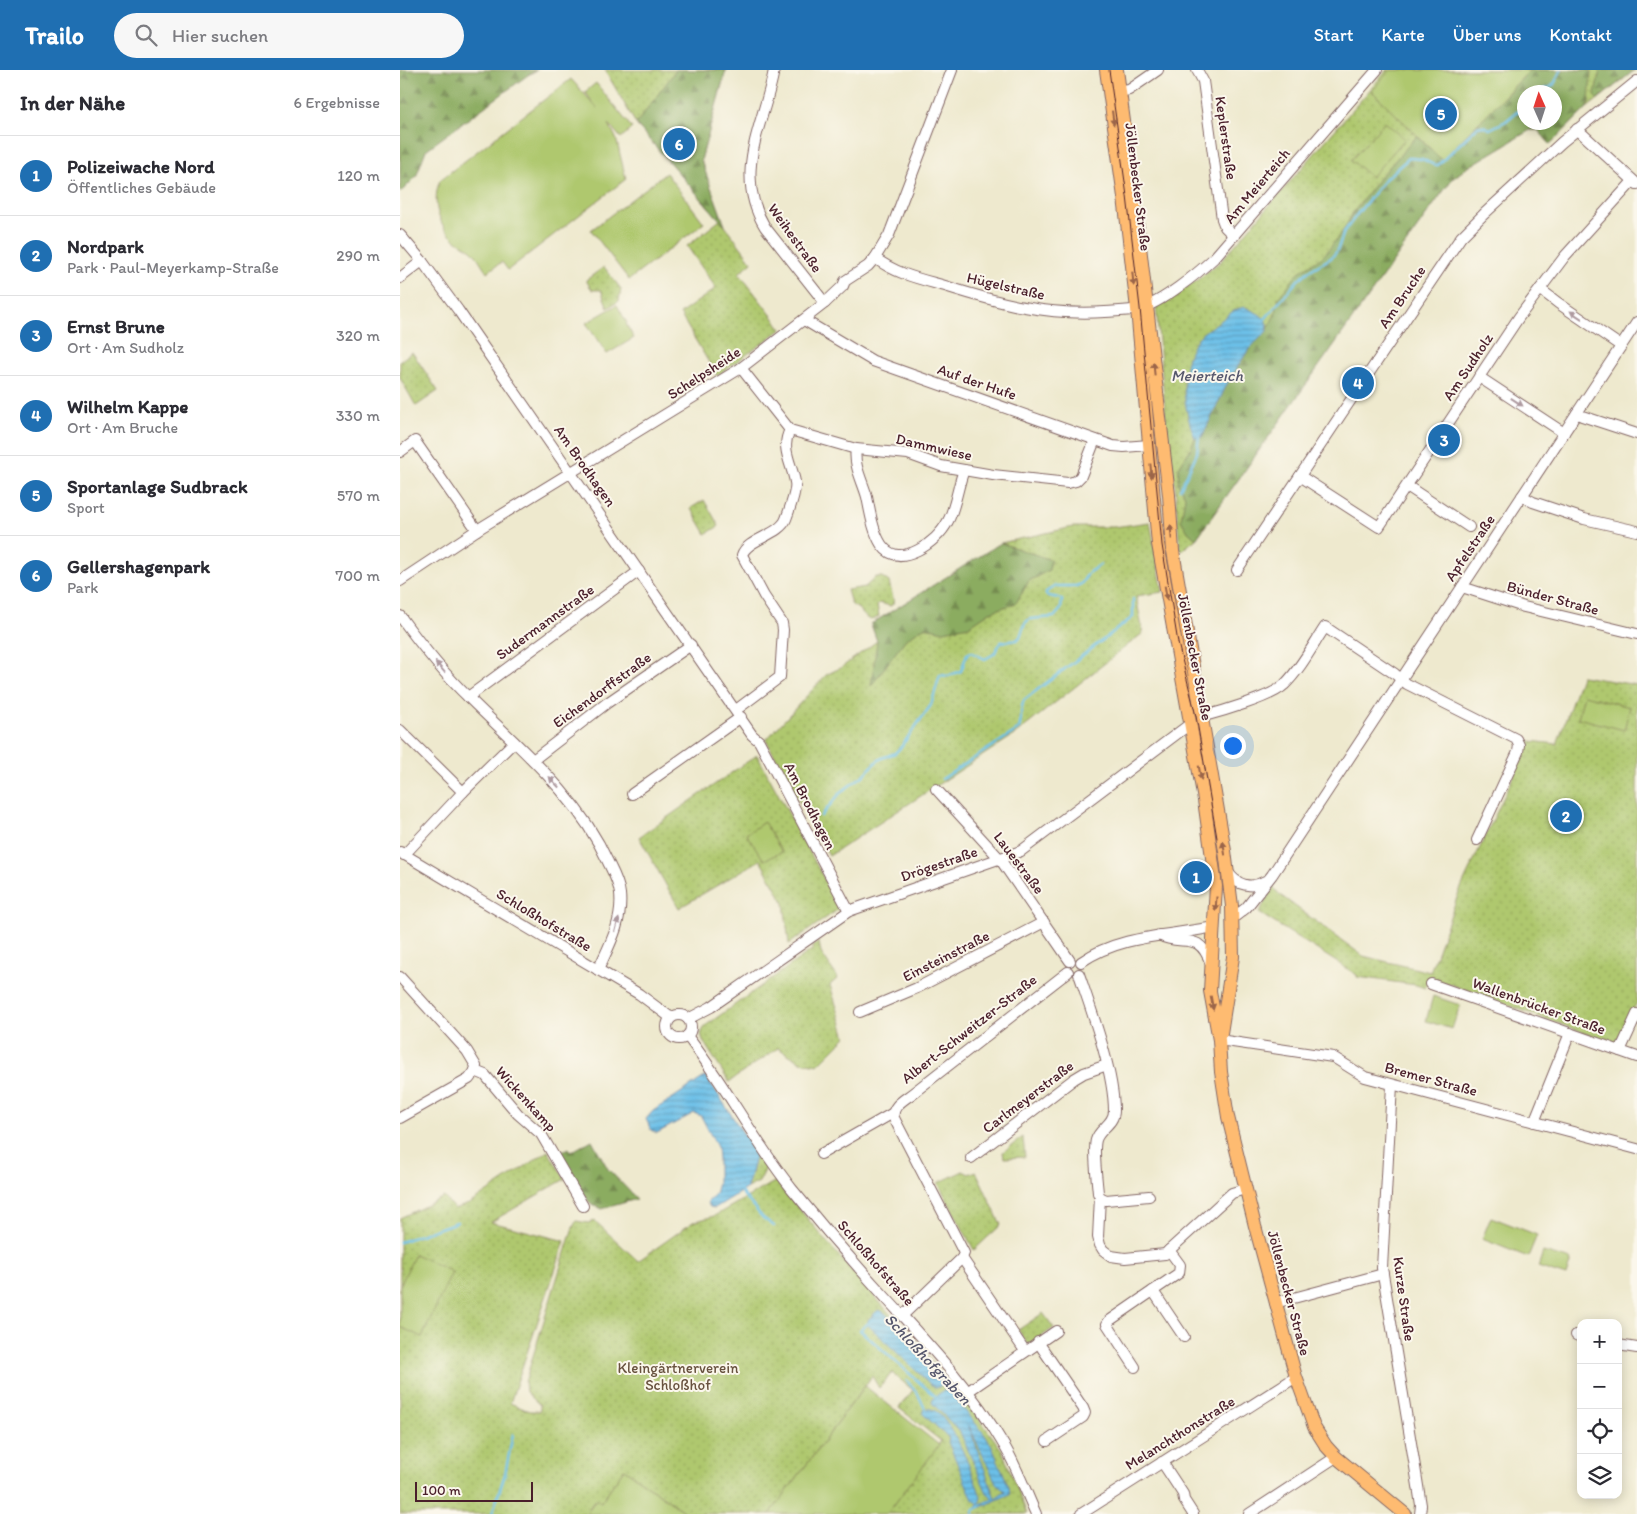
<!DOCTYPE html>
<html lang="de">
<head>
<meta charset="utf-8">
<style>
	:root { --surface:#fff; --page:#f7f7f7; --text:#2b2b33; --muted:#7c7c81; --line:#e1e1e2; --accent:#1f6fb2 }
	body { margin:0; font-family:Itim,sans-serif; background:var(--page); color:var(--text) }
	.controls { position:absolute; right:15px; bottom:15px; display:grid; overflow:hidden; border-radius:10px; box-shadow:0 2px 12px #0003 }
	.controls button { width:45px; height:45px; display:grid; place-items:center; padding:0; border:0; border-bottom:1px solid var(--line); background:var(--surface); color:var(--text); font:25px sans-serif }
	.compass { position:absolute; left:1117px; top:15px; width:45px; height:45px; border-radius:50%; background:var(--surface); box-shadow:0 2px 12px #0003; rotate:357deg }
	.scale { position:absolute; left:15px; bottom:12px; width:118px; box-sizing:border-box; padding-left:5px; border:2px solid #4a1f2b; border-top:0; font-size:14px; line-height:18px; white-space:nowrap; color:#4a1f2b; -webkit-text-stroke:4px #fbf7ec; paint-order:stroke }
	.you { position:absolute; left:832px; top:675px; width:18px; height:18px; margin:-12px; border:4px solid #fff; border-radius:50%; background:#1a73e8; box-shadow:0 0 0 8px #1a73e833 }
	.badge { display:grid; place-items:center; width:32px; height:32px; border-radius:50%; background:var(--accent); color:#fff; font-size:16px; font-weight:700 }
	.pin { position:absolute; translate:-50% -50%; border:2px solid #fff; box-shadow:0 1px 5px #0006 }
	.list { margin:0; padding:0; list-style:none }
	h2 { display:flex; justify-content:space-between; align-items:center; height:65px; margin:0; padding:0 20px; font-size:21px }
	h2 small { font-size:16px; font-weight:400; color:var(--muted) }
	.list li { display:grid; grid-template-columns:32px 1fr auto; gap:15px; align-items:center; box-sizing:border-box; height:80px; padding:0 20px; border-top:1px solid var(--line) }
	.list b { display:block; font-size:19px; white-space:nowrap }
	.list p { margin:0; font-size:16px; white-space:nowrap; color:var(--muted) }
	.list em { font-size:16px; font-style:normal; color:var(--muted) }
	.icon { flex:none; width:28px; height:28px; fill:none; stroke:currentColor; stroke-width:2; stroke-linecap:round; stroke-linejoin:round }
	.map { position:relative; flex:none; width:1237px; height:1444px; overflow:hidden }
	header { display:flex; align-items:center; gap:30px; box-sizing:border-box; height:70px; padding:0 25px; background:var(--accent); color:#fff }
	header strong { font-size:24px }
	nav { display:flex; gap:28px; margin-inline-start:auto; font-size:18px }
	.search { width:350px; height:45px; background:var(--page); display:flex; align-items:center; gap:12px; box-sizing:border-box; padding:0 18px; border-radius:28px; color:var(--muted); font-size:19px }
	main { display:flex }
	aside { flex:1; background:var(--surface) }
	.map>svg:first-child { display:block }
	.green { fill:url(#green-dots); stroke:#7c744c; fill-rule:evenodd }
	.forest { fill:url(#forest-firs); stroke:#6a6646; fill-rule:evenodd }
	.pitch { fill:#afc86e; stroke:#7c744c }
	.water { fill:url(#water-rules); stroke:#5b708a; fill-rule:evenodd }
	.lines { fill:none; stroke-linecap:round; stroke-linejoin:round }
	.stream { stroke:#6cc0e8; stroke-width:2.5 }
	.minor-casing { stroke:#836664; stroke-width:12 }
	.major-casing { stroke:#836664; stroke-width:14 }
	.minor { stroke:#fff; stroke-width:10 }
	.major { stroke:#febb71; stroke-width:12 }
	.tram { stroke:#4a1f2b; stroke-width:1 }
	.oneway { fill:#9b654a }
	.oneway2 { fill:#ae9aa0 }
	.labels { text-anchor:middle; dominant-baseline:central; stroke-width:4; stroke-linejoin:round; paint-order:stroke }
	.street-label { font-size:15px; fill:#4a1f2b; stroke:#fbf7ec }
	.park-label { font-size:15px; fill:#68523f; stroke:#fbf7ec }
	.water-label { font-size:16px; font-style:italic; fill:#56576d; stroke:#fbf7ec }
</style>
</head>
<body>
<header>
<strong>Trailo</strong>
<div class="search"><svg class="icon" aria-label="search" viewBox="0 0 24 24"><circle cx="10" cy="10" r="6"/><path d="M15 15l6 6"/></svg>Hier suchen</div>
<nav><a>Start</a><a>Karte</a><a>Über uns</a><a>Kontakt</a></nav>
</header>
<main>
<aside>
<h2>In der Nähe<small>6 Ergebnisse</small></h2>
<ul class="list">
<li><span class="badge">1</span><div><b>Polizeiwache Nord</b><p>Öffentliches Gebäude</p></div><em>120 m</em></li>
<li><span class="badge">2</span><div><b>Nordpark</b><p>Park · Paul-Meyerkamp-Straße</p></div><em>290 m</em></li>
<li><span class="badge">3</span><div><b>Ernst Brune</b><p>Ort · Am Sudholz</p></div><em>320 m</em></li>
<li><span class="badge">4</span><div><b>Wilhelm Kappe</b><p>Ort · Am Bruche</p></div><em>330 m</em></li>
<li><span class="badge">5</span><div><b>Sportanlage Sudbrack</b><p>Sport</p></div><em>570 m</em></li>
<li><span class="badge">6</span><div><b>Gellershagenpark</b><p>Park</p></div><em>700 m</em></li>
</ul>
</aside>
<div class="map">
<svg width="1237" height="1444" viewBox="0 0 1237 1444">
	<defs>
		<pattern id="green-dots" width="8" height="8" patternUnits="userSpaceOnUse" patternTransform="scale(1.25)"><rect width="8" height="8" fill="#afc86e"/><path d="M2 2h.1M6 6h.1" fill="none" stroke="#98ab5f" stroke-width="1.8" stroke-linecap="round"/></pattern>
		<pattern id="forest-firs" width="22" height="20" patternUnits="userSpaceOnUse" patternTransform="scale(1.25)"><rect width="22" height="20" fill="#8bac61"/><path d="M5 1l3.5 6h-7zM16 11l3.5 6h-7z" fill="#748b50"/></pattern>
		<pattern id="water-rules" width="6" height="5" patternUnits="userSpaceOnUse" patternTransform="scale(1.25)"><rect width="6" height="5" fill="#6cc0e8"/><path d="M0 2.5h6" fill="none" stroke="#5b9bbc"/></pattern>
	</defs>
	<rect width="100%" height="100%" fill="#fbf7ec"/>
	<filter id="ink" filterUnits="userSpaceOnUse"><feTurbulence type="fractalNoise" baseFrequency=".02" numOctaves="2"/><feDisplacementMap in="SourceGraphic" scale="10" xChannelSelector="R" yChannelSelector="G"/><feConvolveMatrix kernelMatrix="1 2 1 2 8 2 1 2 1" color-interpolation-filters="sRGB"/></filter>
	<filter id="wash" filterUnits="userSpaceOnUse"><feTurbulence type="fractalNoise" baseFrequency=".0096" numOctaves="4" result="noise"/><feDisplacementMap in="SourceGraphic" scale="20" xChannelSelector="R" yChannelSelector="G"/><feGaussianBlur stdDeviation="1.12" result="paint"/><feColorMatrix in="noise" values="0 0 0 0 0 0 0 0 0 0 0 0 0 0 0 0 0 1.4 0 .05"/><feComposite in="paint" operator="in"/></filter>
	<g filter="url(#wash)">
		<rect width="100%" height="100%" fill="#eee9ce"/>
		<!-- green -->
		<g class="green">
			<path d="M205,0H326L301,90L325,156L352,192L339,203L382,259L317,306L280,244L316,218L287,176L320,150L236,54Z"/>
			<path d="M987,0H1235L1187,38L1150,74L1138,60H1130L1065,99L1052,109L796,469L781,481C775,445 778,409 768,374L756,236L761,233L762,234L796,211L821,191ZM1124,22H1154V52H1124Z"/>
			<path d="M204,197L221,219L219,231L208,238L201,220H192L186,210Z"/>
			<path d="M12,282L38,321L16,336L0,308V291Z"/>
			<path d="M304,430L319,456L306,464L291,438Z"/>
			<path d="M750,452L763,522L736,526L743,563L617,663L429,786L366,670L426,605L442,597L477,571L471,554L601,473L673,457H714Z"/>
			<path d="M476,507H482L489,512L494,532L491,536L479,533L477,535L479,546C470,553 467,549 461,542C459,538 454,537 451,534L447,520L465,517Z"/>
			<path d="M1181,606L1237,615V932L1218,975L1030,907L1025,918L1016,915L957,907V905L859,843L873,817L880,825L963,886L1030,902L1059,822L1130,671L1157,674Z"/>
			<path d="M357,685L440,838L389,874L384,833L360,790L279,838L239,767Z"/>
			<path d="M419,872L421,883L438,908L430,915L446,967L418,995L401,992L378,978L329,1012L303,971L301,964L305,956L413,879L412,877Z"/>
			<path d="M623,1067L625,1087L604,1088L603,1082Z"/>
			<path d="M148,1081L165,1109L91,1152L165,1171L110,1333L129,1341H140V1335L126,1322L125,1312L172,1160L176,1151L188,1153L195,1151L238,1191L293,1152L314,1146L376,1111L427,1172L567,1332L602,1380L627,1444H487L541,1371L499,1338L513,1320L492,1303L479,1318L472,1306L370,1444H287L224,1399L201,1432L195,1429L186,1444H0V1148L44,1127L54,1139L69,1134Z"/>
			<path d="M356,1083L366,1098L359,1112L347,1118Z"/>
			<path d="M563,1101L569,1104L576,1101L601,1155L574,1180L538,1113Z"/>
			<path d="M643,1243L654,1258L628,1275L618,1260Z"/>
		</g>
		<!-- forest -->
		<g class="forest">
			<path d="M0,0H137L128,5L26,80L16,107L0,123Z"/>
			<path d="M276,0H326L301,90L325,156L236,54Z"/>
			<path d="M1130,0H1191L1189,33L1187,38L1150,74L1138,60H1130L1065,99L1052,109L796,469L788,462L781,450L785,427L783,421L778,414L779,397L791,378L795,368L802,367L829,310L849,279L867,261L876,242L879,227L899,202L921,188L927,182L945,158L952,144L981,106L1017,66L1042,90ZM1124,22H1154V52H1124Z"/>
			<path d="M1200,0H1235L1198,29L1196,28L1195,24Z"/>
			<path d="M601,473L651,490L649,500L629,511L616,533L590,542L569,556L544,561L524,557L505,570L471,616L477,571L471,554Z"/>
			<path d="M192,1070L208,1099L237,1129L202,1139L189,1132L158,1084L169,1078L171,1082Z"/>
		</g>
		<!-- pitch -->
		<g class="pitch">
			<path d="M990,0H1130L1042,90L972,21Z"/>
			<path d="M171,9L197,38L185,22L196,13L232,58L221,68L209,54L216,68L226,109L108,200L102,192L87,202C82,195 77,185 71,180C64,175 57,172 51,166C37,152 32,129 40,110Z"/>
			<path d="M985,52L1005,69L971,107L951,90Z"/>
			<path d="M266,103L304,153L229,210L191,160Z"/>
			<path d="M217,235L227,253L226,254L234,268L207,284L186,253Z"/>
			<path d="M1184,625L1230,637L1224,660L1178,648Z"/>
			<path d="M364,752L382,782L364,790L346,764Z"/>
			<path d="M1033,926L1060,935L1052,959L1026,951Z"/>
			<path d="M1091,1147L1137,1165L1128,1187L1082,1169Z"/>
			<path d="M1143,1182L1171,1190L1166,1206L1138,1197Z"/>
			<path d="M15,1184L52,1202L22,1267L0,1257V1216Z"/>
			<path d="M465,1316L539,1375L487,1444H370Z"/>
			<path d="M224,1399L287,1444H186L196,1429L201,1432Z"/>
		</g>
		<!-- water -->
		<g class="water">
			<path d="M845,237L859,244L865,249L868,257L867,261L849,279L829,310L802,367L795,368C783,339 777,295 798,268C804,261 811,257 819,252C827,246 835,238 845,237Z"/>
			<path d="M306,1006L356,1083L347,1118L315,1138L310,1137L307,1133L315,1124L318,1113V1089L317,1077L301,1046L294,1043L257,1063L251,1060L246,1049L253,1041Z"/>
			<path d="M480,1240L486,1244L543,1308L544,1312L539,1317L535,1318L530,1314L468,1255V1250L477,1241Z"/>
			<path d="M545,1320L549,1321L585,1365L592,1377L609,1417L610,1424L577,1439L576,1437L579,1434L573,1430L548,1372L549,1368L523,1344V1340C547,1327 574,1410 581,1426L580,1434L592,1429L590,1425L587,1423L560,1362L532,1333L533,1329L540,1323ZM568,1354L597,1415L605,1421L595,1428Z"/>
		</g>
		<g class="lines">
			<!-- stream -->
			<g class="stream">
				<path d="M1136,22C1155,15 1151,21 1161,0"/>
				<path d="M864,250L898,210L910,200L931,188L937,181L944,162L958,143L986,108L1009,88L1022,89L1034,95H1038L1077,57L1083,56L1090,59L1106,51L1124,36"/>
				<path d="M780,419L797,383L799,366"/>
				<path d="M542,709L619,659C622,650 620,637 624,630L733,547V529"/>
				<path d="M421,746L441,722L464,705L475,693L482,688L495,683L501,677L531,635L540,605L548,606L561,601L567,584L571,582L585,589L594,584L601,572L617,570L620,567L625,553L630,549L654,547L661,539L662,530C658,526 652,528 646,525V522L655,516H676L681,514L689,502L700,495"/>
				<path d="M341,1122L363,1148L374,1156"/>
				<path d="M0,1172L57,1152"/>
				<path d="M470,1252L460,1260L536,1327"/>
				<path d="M507,1311L518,1324L526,1341"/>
				<path d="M92,1444L105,1404L113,1364"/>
				<path d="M574,1444L573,1441L579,1437"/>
			</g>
		</g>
	</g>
	<g filter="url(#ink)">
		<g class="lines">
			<defs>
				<g id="minor">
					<path d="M374,0C364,55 332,102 365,157L425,233"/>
					<path d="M797,0L803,11L822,149L825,157L834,166"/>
					<path d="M713,23L729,20L758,0"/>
					<path d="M1177,59L1237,114"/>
					<path d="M0,165L22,191L58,240L352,665L359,671L449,841"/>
					<path d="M475,188C496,204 520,209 545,216C599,233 647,246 705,242C716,241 728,241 739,239C761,233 797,204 814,188L977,0"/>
					<path d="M0,208L22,191"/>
					<path d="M1140,219L1158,233L1221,276"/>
					<path d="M404,250L473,291L713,376L724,377L749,375"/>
					<path d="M341,298L390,360L456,379L508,384L541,396L593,405L668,413L676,411L681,406L695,370"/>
					<path d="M1079,307L1164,363"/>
					<path d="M1177,343L1182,346L1237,364"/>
					<path d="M456,379C453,395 463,412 467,427C473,456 478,500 518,480C530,474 542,463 548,451C555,439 558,415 564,400"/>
					<path d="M0,382L15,371L77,460"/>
					<path d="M900,406L979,457L1119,247L1165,186L1233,111"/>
					<path d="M1007,416L1069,457"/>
					<path d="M1122,426L1133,432L1184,449L1237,461"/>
					<path d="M837,500L942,343L1061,167L1084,144L1162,72L1237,11"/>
					<path d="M0,511L77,460L341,298L425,233L443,216L445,211L468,196L475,188L489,165L552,0"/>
					<path d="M1062,517L1124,537L1237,564"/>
					<path d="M0,546C21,575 43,603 69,628C120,679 178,725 208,792C213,802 219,813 220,824C223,852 209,876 198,900"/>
					<path d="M68,627L239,501"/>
					<path d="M336,640L380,607L383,560L382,553L364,526L342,485C347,469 380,465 386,449C389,441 397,420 395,412C392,394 380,378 390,360"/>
					<path d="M801,647C820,642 872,627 884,615C900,600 913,575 925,557L995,604L1007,614L1116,669L1119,675L1118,682L1077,770"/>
					<path d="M0,660L63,722"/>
					<path d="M133,690L207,633L291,575"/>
					<path d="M536,719L600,789L670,891"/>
					<path d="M232,724L341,647"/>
					<path d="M0,782L239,924L270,947"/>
					<path d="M4,785L63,722L114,672"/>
					<path d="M828,802C837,816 852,819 865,811"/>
					<path d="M833,848L846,838L872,805L1237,252"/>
					<path d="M759,865C782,878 798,858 811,894"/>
					<path d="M681,892C720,865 769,866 814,857"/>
					<path d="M679,904C692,942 714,1002 714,1041C714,1054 699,1059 696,1070C693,1081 697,1111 698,1123L700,1127L706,1130L749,1126"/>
					<path d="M0,907L67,981L76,996L75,1001"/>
					<path d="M1031,914L1237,987"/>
					<path d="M460,942L517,918L644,852"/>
					<circle cx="279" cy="957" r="12"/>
					<path d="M288,949L311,937L449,841L621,781L786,657L791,655"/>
					<path d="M287,966C325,1014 353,1070 392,1119C422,1156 453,1192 486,1228C527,1273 571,1319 602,1372C616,1394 625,1420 636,1444"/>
					<path d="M819,970L933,987L965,1007L1237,1079"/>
					<path d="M1220,981L1237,944"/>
					<path d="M75,1001L85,1005L118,1044L141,1064L183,1136"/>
					<path d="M992,1015L982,1198L1015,1397L1021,1435L1020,1444"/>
					<path d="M0,1048L69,1009L75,1001"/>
					<path d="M1134,1052L1170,963"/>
					<path d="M421,1084L493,1043"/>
					<path d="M571,1088L674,1009L684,1003L707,995"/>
					<path d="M700,1127L698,1167L700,1175L703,1180L711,1186L725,1188L765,1184L832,1123L845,1119"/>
					<path d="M562,1188L625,1281"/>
					<path d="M753,1221L784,1267"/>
					<path d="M875,1233L983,1204"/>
					<path d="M502,1246L562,1188L564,1183L494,1048C491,1036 504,1030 513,1023L668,902"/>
					<path d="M1176,1265L1181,1267"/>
					<path d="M638,1272L683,1338L685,1343L683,1347L647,1371"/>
					<path d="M1218,1275L1237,1278"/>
					<path d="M735,1297L707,1254L709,1251L779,1203L780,1195L769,1180"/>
					<path d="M567,1322L656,1261"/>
					<path d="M762,1392L783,1424L784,1430L793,1444"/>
					<path d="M681,1444L896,1307"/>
					<path d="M849,1444L936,1387"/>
				</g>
				<g id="major">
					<path d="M706,0L724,127L737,239L758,474L804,730L816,816L810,921L819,970L821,1002L828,1047L855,1156L896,1307L914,1357L926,1376L936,1387L1005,1444"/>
					<path d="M717,0L734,125L769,425L773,481L825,781L832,836L833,887L821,963"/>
				</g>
			</defs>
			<!-- minor casing -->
			<use href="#minor" class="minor-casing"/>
			<!-- major casing -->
			<use href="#major" class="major-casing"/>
			<!-- minor -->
			<use href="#minor" class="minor"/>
			<!-- major -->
			<use href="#major" class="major"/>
			<!-- tram -->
			<path class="tram" d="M709,0L727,126L740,238L762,475L778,573L796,646L817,768"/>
		</g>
		<!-- one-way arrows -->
		<defs><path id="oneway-solid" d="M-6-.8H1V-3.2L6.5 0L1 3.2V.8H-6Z" transform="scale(1.25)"/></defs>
		<g class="oneway">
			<use href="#oneway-solid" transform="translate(713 48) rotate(82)"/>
			<use href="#oneway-solid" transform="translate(733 209) rotate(84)"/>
			<use href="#oneway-solid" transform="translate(754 299) rotate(-96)"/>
			<use href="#oneway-solid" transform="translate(751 401) rotate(85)"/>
			<use href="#oneway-solid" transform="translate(771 462) rotate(-95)"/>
			<use href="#oneway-solid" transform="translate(766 523) rotate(80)"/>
			<use href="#oneway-solid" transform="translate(800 703) rotate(80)"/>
			<use href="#oneway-solid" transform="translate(824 778) rotate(-99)"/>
			<use href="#oneway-solid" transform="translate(816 834) rotate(94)"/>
			<use href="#oneway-solid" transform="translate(812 933) rotate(80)"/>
		</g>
		<g class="oneway2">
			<use href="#oneway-solid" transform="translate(1176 245) rotate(-146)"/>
			<use href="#oneway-solid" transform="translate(1117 332) rotate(34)"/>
			<use href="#oneway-solid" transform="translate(40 597) rotate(-131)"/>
			<use href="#oneway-solid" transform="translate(154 712) rotate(-133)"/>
			<use href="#oneway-solid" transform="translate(217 855) rotate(-75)"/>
		</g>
	</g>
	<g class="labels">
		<!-- street labels -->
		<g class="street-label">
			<text transform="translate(826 68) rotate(82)">Keplerstraße</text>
			<text transform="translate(857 116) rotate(-50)">Am Meierteich</text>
			<text transform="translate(738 117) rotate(83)">Jöllenbecker Straße</text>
			<text transform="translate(395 168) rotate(54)">Weihestraße</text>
			<text transform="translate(606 216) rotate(13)">Hügelstraße</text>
			<text transform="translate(1002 227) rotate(-56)">Am Bruche</text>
			<text transform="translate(1068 297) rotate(-56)">Am Sudholz</text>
			<text transform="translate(304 303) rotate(-33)">Schelpsheide</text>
			<text transform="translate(577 312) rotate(19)">Auf der Hufe</text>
			<text transform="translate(534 377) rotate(13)">Dammwiese</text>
			<text transform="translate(185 396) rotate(55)">Am Brodhagen</text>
			<text transform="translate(1070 478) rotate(-56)">Apfelstraße</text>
			<text transform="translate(1153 528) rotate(15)">Bünder Straße</text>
			<text transform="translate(145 552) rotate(-36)">Sudermannstraße</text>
			<text transform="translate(795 587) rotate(79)">Jöllenbecker Straße</text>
			<text transform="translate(202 620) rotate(-36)">Eichendorffstraße</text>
			<text transform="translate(410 736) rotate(63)">Am Brodhagen</text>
			<text transform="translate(619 793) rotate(53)">Lauestraße</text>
			<text transform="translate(539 794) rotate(-19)">Drögestraße</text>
			<text transform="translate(144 850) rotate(31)">Schloßhofstraße</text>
			<text transform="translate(546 886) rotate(-27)">Einsteinstraße</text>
			<text transform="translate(1139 936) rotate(20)">Wallenbrücker Straße</text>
			<text transform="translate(569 959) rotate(-38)">Albert-Schweitzer-Straße</text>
			<text transform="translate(1031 1009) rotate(15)">Bremer Straße</text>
			<text transform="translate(628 1027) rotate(-37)">Carlmeyerstraße</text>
			<text transform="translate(126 1029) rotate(48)">Wickenkamp</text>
			<text transform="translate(476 1193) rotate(49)">Schloßhofstraße</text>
			<text transform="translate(889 1223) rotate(75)">Jöllenbecker Straße</text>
			<text transform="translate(1004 1229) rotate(82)">Kurze Straße</text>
			<text transform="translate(780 1363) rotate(-32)">Melanchthonstraße</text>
		</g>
		<!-- park labels -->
		<g class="park-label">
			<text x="278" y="1298">Kleingärtnerverein<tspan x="278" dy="17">Schloßhof</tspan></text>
		</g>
		<!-- water labels -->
		<g class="water-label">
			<text x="807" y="305">Meierteich</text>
			<text transform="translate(528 1289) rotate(47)">Schloßhofgraben</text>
		</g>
	</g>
</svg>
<div class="controls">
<button>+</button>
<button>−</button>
<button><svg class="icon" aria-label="locate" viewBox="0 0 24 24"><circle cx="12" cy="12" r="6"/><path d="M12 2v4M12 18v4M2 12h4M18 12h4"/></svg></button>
<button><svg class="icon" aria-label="layers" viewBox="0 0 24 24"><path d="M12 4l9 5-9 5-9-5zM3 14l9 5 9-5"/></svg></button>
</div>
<svg class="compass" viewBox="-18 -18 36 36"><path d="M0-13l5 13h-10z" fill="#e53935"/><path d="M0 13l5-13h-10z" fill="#7c7c81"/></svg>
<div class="scale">100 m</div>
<div class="you"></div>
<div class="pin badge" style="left:796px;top:807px">1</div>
<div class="pin badge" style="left:1166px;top:746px">2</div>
<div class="pin badge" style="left:1044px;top:370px">3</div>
<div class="pin badge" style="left:958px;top:313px">4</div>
<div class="pin badge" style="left:1041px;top:44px">5</div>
<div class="pin badge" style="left:279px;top:74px">6</div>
</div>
</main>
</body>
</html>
